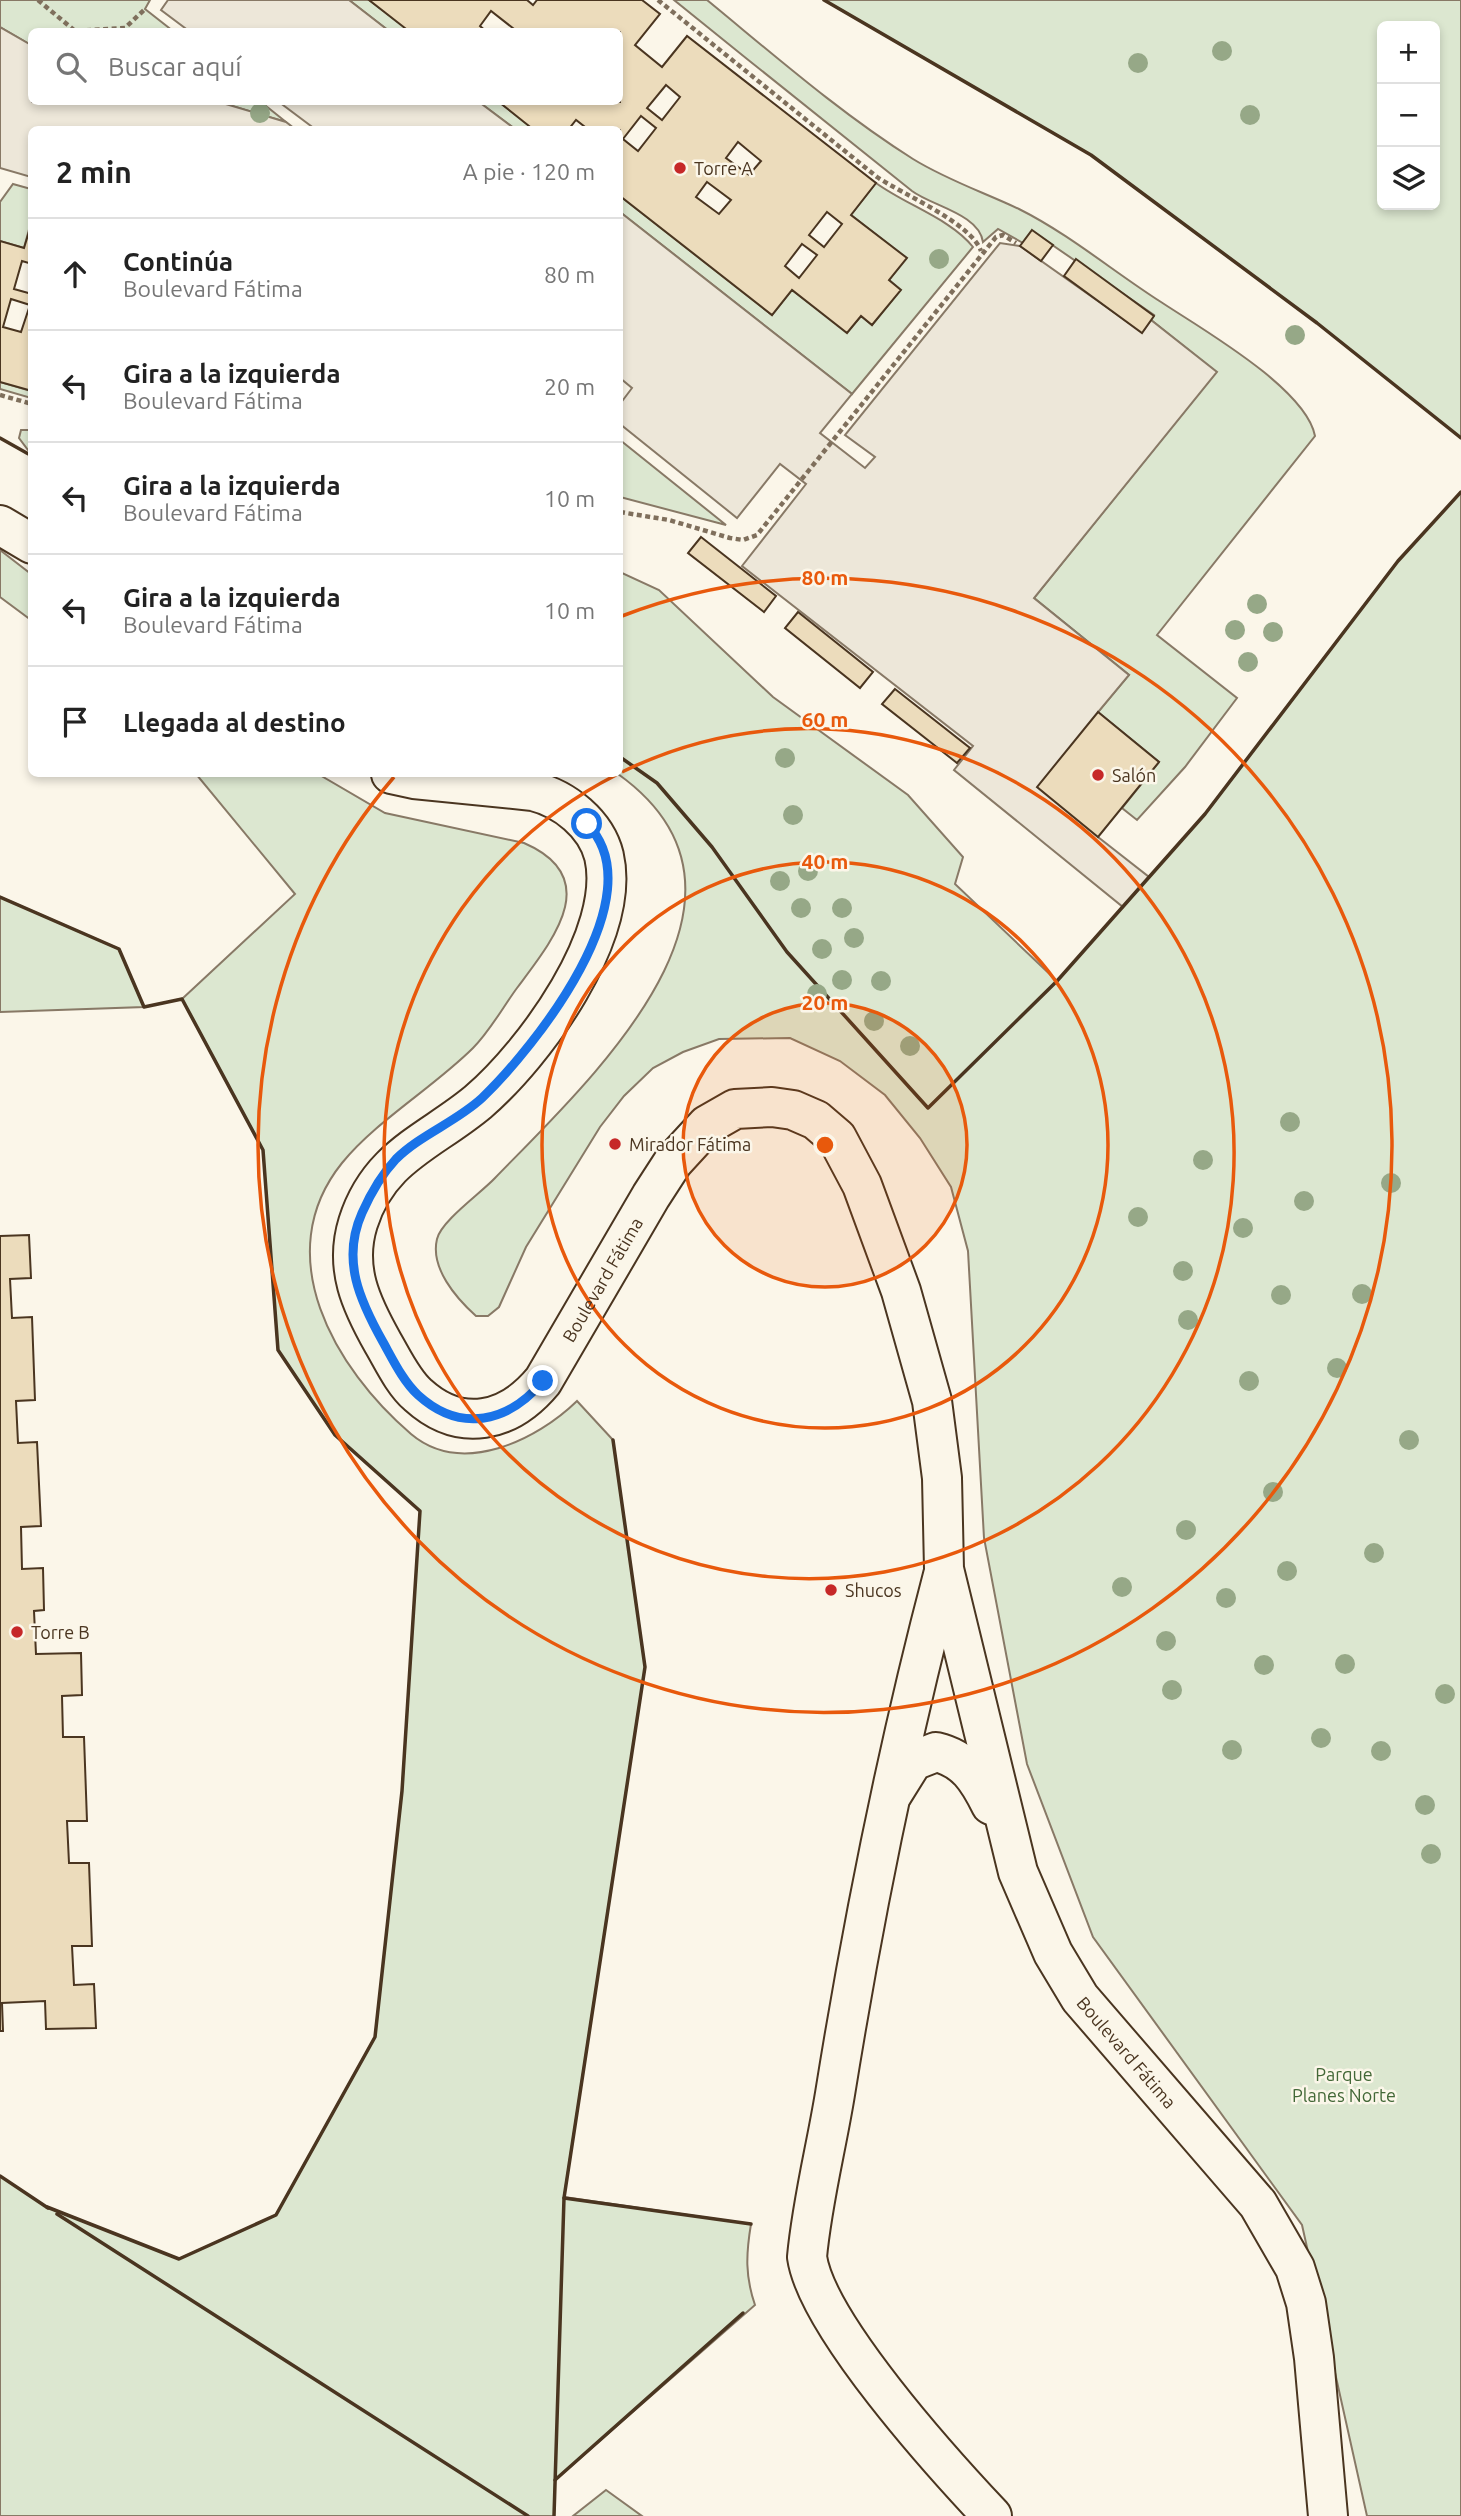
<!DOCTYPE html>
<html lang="es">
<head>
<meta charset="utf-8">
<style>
	:root { --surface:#fff; --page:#f6f6f6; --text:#222; --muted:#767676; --line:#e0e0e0 }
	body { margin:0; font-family:Ubuntu,sans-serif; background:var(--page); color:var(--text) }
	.controls { position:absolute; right:21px; top:21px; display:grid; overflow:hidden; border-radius:10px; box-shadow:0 4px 10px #0003 }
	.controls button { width:63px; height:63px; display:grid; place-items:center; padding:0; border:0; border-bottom:2px solid var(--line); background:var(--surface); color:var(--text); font:35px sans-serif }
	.stop { position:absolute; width:21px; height:21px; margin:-16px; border:5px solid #1a73e8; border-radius:50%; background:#fff }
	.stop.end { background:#1a73e8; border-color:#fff; box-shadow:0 2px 7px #0008 }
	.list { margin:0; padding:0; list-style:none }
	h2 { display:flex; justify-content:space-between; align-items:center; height:91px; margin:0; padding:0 28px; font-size:30px }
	h2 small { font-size:23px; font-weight:400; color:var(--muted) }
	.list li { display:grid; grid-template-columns:46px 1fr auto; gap:21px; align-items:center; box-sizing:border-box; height:112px; padding:0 28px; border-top:2px solid var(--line) }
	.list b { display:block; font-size:26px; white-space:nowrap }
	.list p { margin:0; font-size:23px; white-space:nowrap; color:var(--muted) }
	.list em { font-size:23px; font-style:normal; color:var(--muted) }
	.icon { flex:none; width:38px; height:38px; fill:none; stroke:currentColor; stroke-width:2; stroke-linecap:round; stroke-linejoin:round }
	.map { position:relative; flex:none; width:1461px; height:2516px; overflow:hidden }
	.search { position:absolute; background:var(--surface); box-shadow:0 4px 10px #0003; left:28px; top:28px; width:595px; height:77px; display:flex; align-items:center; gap:18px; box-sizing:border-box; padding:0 24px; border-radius:10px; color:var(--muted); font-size:26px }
	.panel { position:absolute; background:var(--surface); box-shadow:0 4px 10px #0003; left:28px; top:126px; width:595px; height:651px; border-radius:10px }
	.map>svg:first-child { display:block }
	.green { fill:#dce7d0; stroke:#887966; stroke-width:2; fill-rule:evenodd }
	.parking { fill:#ede7d9; stroke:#887966; stroke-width:2 }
	.building { fill:#ecdcbc; stroke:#4a3520; stroke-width:2; fill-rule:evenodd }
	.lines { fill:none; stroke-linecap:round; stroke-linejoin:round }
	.minor-casing { stroke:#4a3520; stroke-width:42 }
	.path { stroke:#7f6f5c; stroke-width:4.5; stroke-dasharray:5 3.5; stroke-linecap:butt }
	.minor { stroke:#fbf6e9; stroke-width:38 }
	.wall { stroke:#4a3520; stroke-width:3.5 }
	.tree { fill:#96a887 }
	.route { stroke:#1a73e8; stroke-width:9 }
	.ring { fill:none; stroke:#e8590c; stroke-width:3.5 }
	.poi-dot { fill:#c62828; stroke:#fbf6e9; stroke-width:2.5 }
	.labels { text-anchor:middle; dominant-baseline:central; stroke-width:5; stroke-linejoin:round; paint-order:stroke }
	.poi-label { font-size:18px; fill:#4a3520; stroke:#fbf6e9; text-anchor:start }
	.street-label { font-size:18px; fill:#4a3520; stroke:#fbf6e9 }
	.park-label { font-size:18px; fill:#436837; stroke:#fbf6e9 }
	.centre { fill:#e8590c; stroke:#fbf6e9; stroke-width:3.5 }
	.ring-label { font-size:21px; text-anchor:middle; font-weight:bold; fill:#e8590c; stroke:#fbf6e9; stroke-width:5; stroke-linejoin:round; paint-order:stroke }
</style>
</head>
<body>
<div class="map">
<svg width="1461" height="2516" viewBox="0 0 1461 2516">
	<rect width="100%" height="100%" fill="#fbf6e9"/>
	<!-- green -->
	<g class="green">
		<path d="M0,0H150L145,9L173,31L32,32L31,45L0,27Z"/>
		<path d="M349,0H369L410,31H389Z"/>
		<path d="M674,0H707C774,55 840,113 913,159C947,180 983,192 1019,209C1069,234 1114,272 1161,302C1200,328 1306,388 1315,436L1157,635L1237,698L1185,767L1137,820L1122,808L1159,762L1098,712L1129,675L1034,598L1216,372L1151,320L1154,315L1032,231L1023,243L998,229L983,242C979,214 932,206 912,191C832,127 753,64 674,0Z"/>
		<path d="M824,0H1461V438L1317,323L1091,155ZM1382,26H1435V205H1382Z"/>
		<path d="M219,102H261L286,122Z"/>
		<path d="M479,102H499L534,129H515Z"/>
		<path d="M876,183C906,205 951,219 973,247L852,394L620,212V196L772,315L792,290L847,332L861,316L872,325L900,290L889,280L906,258L851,215Z"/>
		<path d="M13,184L31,189V222L24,248L0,241V202Z"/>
		<path d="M0,382L31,391V398L0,389Z"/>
		<path d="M21,430H31V454L19,438Z"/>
		<path d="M620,440L726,525L620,497Z"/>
		<path d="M1461,492V2516H1367L1302,2225L1093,1937L1027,1764L984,1538L968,1251L951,1187L920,1138L885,1095L840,1061L790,1038L719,1039L683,1052L653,1068L624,1096L600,1127L526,1247L499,1307L488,1316H476C456,1298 430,1268 437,1239C441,1221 481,1193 495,1178C590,1080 790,897 618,774L620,572L659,590L773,697L908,795L963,857L955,884L1057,981L1205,814L1398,561Z"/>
		<path d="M0,550L31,574V620L0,597Z"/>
		<path d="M196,774H318L385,813L524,843C605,878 552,941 517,988C503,1007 490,1031 473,1048C434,1087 376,1121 342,1163C268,1255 335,1369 411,1434C462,1477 537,1440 577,1401L613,1440L645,1667L564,2197L751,2224C746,2254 745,2276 755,2305L555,2480L554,2516H0V2176L47,2207L179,2259L276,2215L375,2037L402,1791L420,1511L335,1435L278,1350L263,1150L182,999L295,894Z"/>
		<path d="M0,897L119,949L144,1007L0,1012Z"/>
		<path d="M606,2490L642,2516H573Z"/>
	</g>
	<!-- parking -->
	<g class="parking">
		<path d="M168,0H349L389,31H189L161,10Z"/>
		<path d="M0,27L31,45L32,102H219L286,122L295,129L32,130L31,177L0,168Z"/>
		<path d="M279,102H479L515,129H315Z"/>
		<path d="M620,212L852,394L820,433L865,468L875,457L845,435L1000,243L1020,246L1142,332L1151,320L1217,372L1034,598L1129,675L1098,712V837L1149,877L1123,907L954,770L973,746L742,566L806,484L780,464L737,518L620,424V404L632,388L620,378Z"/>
	</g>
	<!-- building -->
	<g class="building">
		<path d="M369,0H527L533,5L537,0H642L660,14L635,45L662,67L687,36L876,183L851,215L907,258L889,280L901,290L872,325L861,316L847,333L792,290L772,315L620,196V130H589L576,120L568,130H534L499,102H620V32H512L514,29L491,11L480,26L487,32H410ZM666,85L680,97L662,120L647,108ZM641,116L656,128L638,151L623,139ZM738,142L761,161L749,175L726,158ZM707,182L731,200L719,214L696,197ZM827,212L842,224L824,247L809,235ZM802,244L817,255L799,278L785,266Z"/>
		<path d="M32,222V264L22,261L14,289L32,294V391L0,382V241L24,248ZM11,299L30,305L21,332L3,327Z"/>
		<path d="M1032,230L1053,245L1041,261L1020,246Z"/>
		<path d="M1076,259L1154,316L1142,333L1064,276Z"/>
		<path d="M701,537L776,596L764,612L688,553Z"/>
		<path d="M798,612L873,672L860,688L785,628Z"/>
		<path d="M895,689L970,748L957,763L882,704Z"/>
		<path d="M1098,712L1159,762L1098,837L1037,787Z"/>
		<path d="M29,1235L31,1278L10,1279L12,1318L32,1317L35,1400L16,1401L18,1443L37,1442L41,1526L21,1527L22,1569L43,1568L44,1610L34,1611L36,1654L81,1653L82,1695L62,1696L63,1737H84L87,1821H67L69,1863H89L92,1946H72L74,1985L94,1984L96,2028L46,2029L45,2001L2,2003L3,2031H0V1236Z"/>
	</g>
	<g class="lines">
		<defs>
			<g id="minor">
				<path d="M0,525L32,544"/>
				<path id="s1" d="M391,774L414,779L533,791C565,799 596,824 604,856C622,934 535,1053 478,1102C430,1142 379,1156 358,1223C344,1268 361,1304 383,1343C393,1360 403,1382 418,1395C461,1434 509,1422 543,1381L651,1196L673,1162L707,1125L735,1109L772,1107L793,1110L816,1120L837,1138L862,1185L901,1291L932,1401L942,1478L944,1569L1018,1872L1053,1953L1080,1998L1258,2204L1295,2268L1306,2303L1314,2358L1328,2516"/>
				<path d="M943,1575C898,1746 863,1920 835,2094C826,2149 812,2202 807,2257C817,2325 942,2463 992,2516"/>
				<path d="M893,1793L913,1761L936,1752C966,1759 978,1779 991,1805"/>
			</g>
		</defs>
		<!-- minor casing -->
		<use href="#minor" class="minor-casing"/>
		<!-- path -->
		<g class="path">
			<path d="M38,0L75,31L125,28L145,9"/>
			<path d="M658,0L877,177C904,195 971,223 981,251"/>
			<path d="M0,395L32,404"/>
			<path d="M620,512L669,520L730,538L743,540L757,535L996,237L1003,235L1016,243"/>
		</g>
		<!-- minor -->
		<use href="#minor" class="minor"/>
		<!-- wall -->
		<g class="wall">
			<path d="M824,0L1091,155L1317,323L1461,438"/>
			<path d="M0,438L32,456"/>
			<path d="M620,757L657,783L712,847L787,952L928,1108L1057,981L1205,814L1398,561L1461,492"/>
			<path d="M0,897L119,949L144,1007L182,999L263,1150L278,1350L335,1435L420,1511L402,1791L375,2037L276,2215L179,2259L47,2207"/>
			<path d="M0,2176L48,2208"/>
			<path d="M564,2198L751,2224"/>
			<path d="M57,2214L528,2516"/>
			<path d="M555,2480L743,2313"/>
			<path d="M554,2516L564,2198L645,1667L613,1440"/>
		</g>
	</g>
	<!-- trees -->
	<g class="tree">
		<circle cx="1222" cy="51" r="10"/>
		<circle cx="1138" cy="63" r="10"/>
		<circle cx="260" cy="113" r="10"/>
		<circle cx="1250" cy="115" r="10"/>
		<circle cx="939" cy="259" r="10"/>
		<circle cx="1295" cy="335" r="10"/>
		<circle cx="1257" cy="604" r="10"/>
		<circle cx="1235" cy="630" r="10"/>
		<circle cx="1273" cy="632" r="10"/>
		<circle cx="1248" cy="662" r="10"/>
		<circle cx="785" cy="758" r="10"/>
		<circle cx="793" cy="815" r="10"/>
		<circle cx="808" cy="871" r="10"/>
		<circle cx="780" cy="881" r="10"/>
		<circle cx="801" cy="908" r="10"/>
		<circle cx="842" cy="908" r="10"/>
		<circle cx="854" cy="938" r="10"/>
		<circle cx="822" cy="949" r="10"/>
		<circle cx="842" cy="980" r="10"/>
		<circle cx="881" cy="981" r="10"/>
		<circle cx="817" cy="994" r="10"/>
		<circle cx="874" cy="1021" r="10"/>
		<circle cx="910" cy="1046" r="10"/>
		<circle cx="1290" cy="1122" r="10"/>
		<circle cx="1203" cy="1160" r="10"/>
		<circle cx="1391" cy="1183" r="10"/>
		<circle cx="1304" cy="1201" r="10"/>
		<circle cx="1138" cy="1217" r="10"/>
		<circle cx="1243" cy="1228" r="10"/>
		<circle cx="1183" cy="1271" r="10"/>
		<circle cx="1362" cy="1294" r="10"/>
		<circle cx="1281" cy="1295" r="10"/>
		<circle cx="1188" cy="1320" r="10"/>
		<circle cx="1337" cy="1368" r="10"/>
		<circle cx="1249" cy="1381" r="10"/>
		<circle cx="1409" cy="1440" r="10"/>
		<circle cx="1273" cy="1492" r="10"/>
		<circle cx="1186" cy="1530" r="10"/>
		<circle cx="1374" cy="1553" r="10"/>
		<circle cx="1287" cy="1571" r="10"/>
		<circle cx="1122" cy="1587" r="10"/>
		<circle cx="1226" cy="1598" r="10"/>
		<circle cx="1166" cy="1641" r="10"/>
		<circle cx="1345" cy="1664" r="10"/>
		<circle cx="1264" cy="1665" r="10"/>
		<circle cx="1172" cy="1690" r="10"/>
		<circle cx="1445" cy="1694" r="10"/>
		<circle cx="1321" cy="1738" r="10"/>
		<circle cx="1232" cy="1750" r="10"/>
		<circle cx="1381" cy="1751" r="10"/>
		<circle cx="1425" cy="1805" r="10"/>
		<circle cx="1431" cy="1854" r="10"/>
	</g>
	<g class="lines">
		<!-- route -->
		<path class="route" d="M543,1381C509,1422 461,1434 418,1395C403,1381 393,1360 383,1342C360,1301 341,1260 362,1213C370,1195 382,1174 396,1159C420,1135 456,1122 482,1098C534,1048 657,895 587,824"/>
	</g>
	<!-- distance rings -->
	<circle cx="825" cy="1145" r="142" fill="#e8590c" fill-opacity=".12"/>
	<g class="ring">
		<circle cx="825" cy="1145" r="142"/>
		<circle cx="825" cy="1145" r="283"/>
		<path d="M622 772A425 425 0 1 1 616 775"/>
		<path d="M622 616A567 567 0 1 1 394 777"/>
	</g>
	<!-- markers -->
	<g class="poi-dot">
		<circle cx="680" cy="168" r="7"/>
		<circle cx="1098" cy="775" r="7"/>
		<circle cx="615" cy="1144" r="7"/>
		<circle cx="831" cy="1590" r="7"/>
		<circle cx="17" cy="1632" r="7"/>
	</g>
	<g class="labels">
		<!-- poi labels -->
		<g class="poi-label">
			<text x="694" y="168">Torre A</text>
			<text x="1112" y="775">Salón</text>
			<text x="629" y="1144">Mirador Fátima</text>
			<text x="845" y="1590">Shucos</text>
			<text x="31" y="1632">Torre B</text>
		</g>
		<!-- street labels -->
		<g class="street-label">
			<text stroke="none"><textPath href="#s1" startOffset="1155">Boulevard Fátima</textPath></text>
			<text stroke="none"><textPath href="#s1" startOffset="2459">Boulevard Fátima</textPath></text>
		</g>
		<!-- park labels -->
		<g class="park-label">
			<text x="1344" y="2074">Parque<tspan x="1344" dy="21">Planes Norte</tspan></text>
		</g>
	</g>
	<circle cx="825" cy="1145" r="10" class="centre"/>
	<g class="ring-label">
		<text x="825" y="585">80 m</text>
		<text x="825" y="727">60 m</text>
		<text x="825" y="869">40 m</text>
		<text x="825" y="1010">20 m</text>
	</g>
</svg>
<div class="controls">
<button>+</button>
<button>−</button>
<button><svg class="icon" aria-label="layers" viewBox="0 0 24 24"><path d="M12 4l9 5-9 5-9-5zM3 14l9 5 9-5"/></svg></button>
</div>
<div class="stop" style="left:587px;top:824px"></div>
<div class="stop end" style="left:543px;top:1381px"></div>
<div class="search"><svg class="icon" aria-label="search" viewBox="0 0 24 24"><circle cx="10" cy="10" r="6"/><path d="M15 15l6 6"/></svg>Buscar aquí</div>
<section class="panel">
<h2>2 min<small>A pie · 120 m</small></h2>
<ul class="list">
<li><svg class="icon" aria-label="ahead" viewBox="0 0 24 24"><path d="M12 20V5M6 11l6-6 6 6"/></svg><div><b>Continúa</b><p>Boulevard Fátima</p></div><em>80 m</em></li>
<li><svg class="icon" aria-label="left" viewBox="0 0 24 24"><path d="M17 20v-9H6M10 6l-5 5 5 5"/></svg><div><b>Gira a la izquierda</b><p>Boulevard Fátima</p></div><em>20 m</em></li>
<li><svg class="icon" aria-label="left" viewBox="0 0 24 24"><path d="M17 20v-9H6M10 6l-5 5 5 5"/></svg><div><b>Gira a la izquierda</b><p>Boulevard Fátima</p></div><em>10 m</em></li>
<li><svg class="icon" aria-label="left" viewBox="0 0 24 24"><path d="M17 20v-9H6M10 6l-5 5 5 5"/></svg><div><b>Gira a la izquierda</b><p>Boulevard Fátima</p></div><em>10 m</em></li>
<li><svg class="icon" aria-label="arrive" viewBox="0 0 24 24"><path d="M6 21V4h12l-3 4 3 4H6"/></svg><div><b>Llegada al destino</b></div></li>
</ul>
</section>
</div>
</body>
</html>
